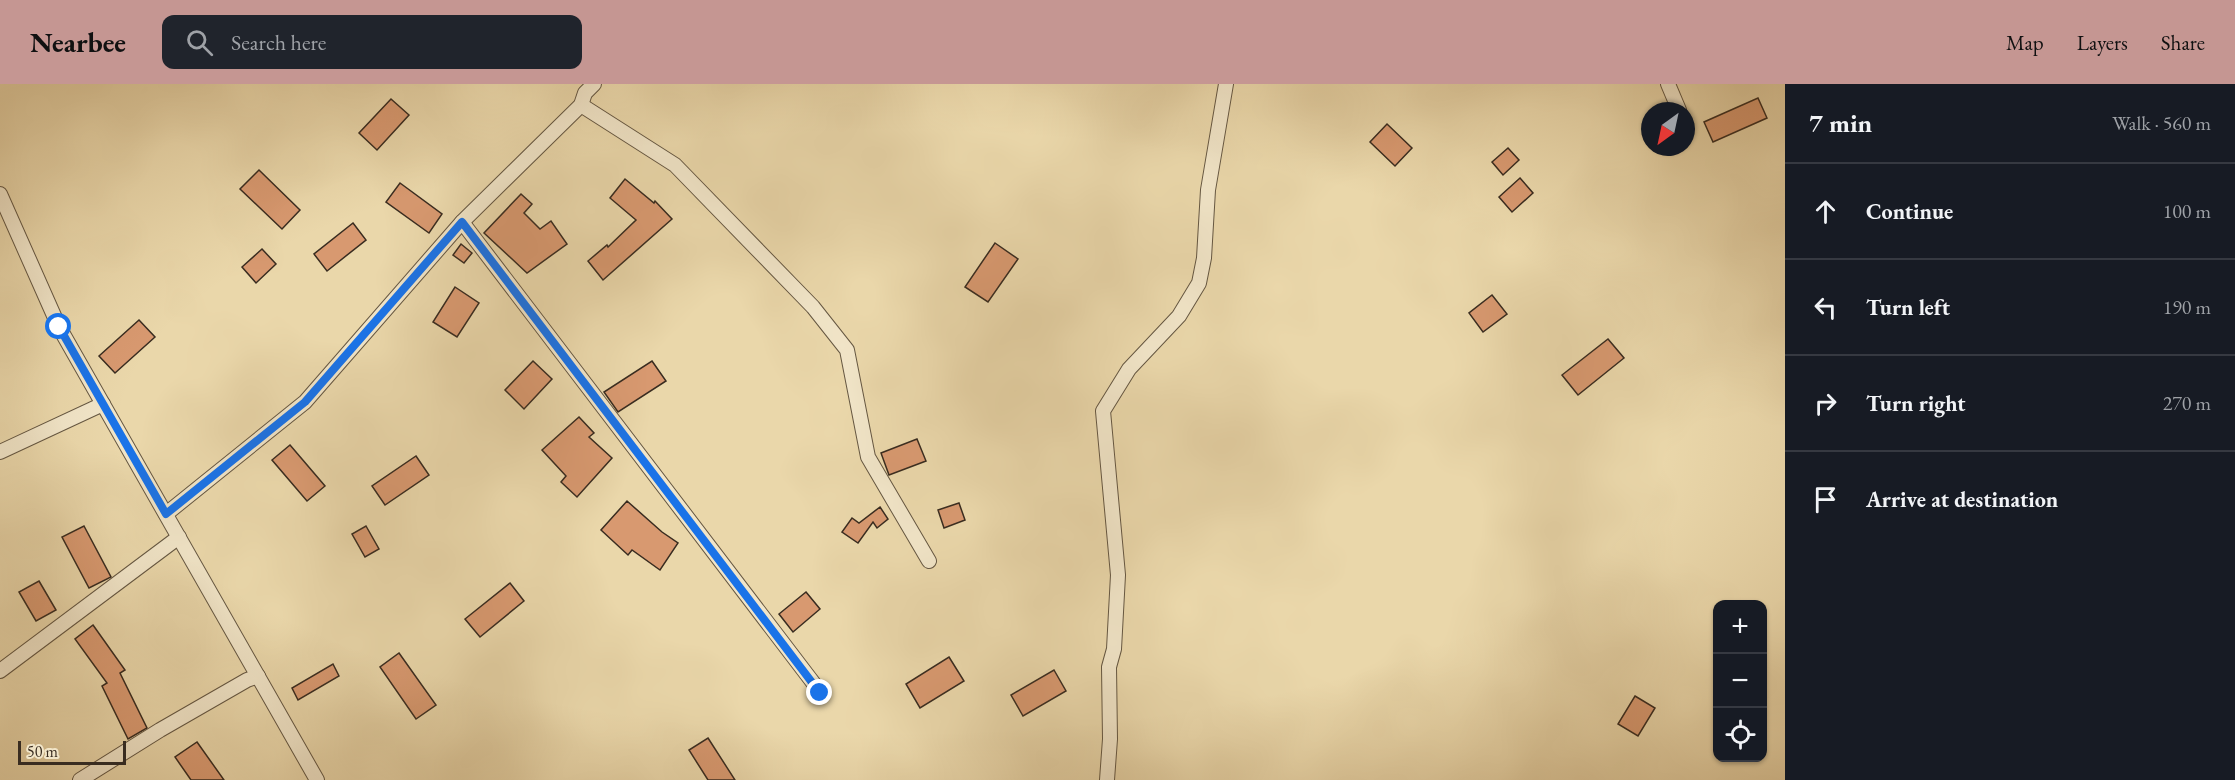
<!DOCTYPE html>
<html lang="en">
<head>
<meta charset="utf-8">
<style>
	:root { --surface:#171b24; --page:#20242c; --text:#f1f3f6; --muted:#9ea1a6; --line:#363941; --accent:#c59692 }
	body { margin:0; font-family:"EB Garamond",serif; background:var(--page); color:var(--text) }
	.controls { position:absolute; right:18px; bottom:18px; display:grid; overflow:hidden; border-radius:12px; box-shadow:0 2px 4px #0004 }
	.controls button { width:54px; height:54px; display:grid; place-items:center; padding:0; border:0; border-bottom:2px solid var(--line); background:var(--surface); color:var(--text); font:30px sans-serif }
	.compass { position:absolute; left:1641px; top:18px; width:54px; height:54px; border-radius:50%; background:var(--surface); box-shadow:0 2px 4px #0004; rotate:213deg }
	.scale { position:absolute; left:18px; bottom:15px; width:108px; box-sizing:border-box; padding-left:6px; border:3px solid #392c20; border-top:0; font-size:16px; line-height:21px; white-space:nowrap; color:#392c20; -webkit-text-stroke:4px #f1e5c8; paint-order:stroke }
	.stop { position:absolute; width:18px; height:18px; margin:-14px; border:4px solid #1a73e8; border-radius:50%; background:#fff }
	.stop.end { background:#1a73e8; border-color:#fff; box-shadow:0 2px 6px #0008 }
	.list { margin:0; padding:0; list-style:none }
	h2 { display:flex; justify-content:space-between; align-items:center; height:78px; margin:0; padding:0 24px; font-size:26px }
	h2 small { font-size:20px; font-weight:400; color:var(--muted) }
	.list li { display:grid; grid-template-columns:39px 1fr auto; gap:18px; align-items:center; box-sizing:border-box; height:96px; padding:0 24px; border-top:2px solid var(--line) }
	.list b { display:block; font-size:22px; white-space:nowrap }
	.list em { font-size:20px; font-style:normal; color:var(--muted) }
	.icon { flex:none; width:33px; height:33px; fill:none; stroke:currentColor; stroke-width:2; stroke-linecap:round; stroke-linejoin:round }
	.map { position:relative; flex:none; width:1785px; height:696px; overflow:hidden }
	header { display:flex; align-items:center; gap:36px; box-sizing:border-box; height:84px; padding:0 30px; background:var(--accent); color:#111 }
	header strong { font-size:28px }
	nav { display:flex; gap:33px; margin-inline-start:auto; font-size:21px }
	.search { width:420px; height:54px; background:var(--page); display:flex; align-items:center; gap:15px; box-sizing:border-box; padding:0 21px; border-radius:12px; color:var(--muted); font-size:22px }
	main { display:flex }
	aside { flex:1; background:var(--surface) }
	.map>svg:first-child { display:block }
	.building { fill:#d89970; stroke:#392c20; stroke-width:1.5 }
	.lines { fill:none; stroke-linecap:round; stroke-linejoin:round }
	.street-casing { stroke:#655742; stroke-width:16 }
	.street { stroke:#f1e5c8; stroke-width:14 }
	.route { stroke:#1a73e8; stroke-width:8 }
</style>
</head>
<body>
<header>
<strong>Nearbee</strong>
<div class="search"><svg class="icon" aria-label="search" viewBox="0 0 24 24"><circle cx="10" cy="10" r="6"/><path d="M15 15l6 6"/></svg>Search here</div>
<nav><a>Map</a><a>Layers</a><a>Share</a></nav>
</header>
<main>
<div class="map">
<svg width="1785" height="696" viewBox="0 0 1785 696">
	<rect width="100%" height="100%" fill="#ead7aa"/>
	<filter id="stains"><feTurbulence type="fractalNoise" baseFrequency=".00333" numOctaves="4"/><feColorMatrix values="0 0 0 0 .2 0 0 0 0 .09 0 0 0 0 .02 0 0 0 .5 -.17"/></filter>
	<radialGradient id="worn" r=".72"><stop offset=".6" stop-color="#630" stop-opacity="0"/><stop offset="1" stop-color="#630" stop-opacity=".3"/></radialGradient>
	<!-- building -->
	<g class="building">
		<path d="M1758,14L1767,34L1713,58L1704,38Z"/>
		<path d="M391,15L409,31L377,66L359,49Z"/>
		<path d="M1387,40L1412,64L1395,82L1370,58Z"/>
		<path d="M1508,64L1519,76L1503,91L1492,78Z"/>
		<path d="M259,86L300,126L282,145L240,105Z"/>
		<path d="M1520,94L1533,109L1512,128L1499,113Z"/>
		<path d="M625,95L654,119L655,117L672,135L603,196L588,177L607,161L608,163L636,136L610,114Z"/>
		<path d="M400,99L442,130L429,149L386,118Z"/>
		<path d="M521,110L532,120L524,129L540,145L551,137L567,160L527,189L484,149Z"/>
		<path d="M353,139L366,156L327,187L314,170Z"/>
		<path d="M995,159L1018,175L988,218L965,203Z"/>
		<path d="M461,160L472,169L464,179L453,171Z"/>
		<path d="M262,165L276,180L256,199L242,183Z"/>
		<path d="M455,203L479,219L457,253L433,238Z"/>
		<path d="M1492,211L1507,230L1483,248L1469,229Z"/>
		<path d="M139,236L155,253L115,289L99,272Z"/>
		<path d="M1608,255L1624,274L1578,311L1562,291Z"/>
		<path d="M533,277L552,295L524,325L505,306Z"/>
		<path d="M652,277L666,297L618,328L604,308Z"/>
		<path d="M579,333L594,349L589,353L612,374L577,413L561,398L566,392L542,366Z"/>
		<path d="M917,355L926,377L889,391L881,369Z"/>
		<path d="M290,361L325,402L307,417L272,376Z"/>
		<path d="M416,372L429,391L385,421L372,402Z"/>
		<path d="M627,417L662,448L678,459L660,486L632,466L628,471L601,446Z"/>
		<path d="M959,419L965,436L944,444L938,426Z"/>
		<path d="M880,423L888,435L877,444L873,438L858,459L842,448L852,434L859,439Z"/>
		<path d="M84,442L111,493L89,504L62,453Z"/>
		<path d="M366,442L379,465L365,473L352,450Z"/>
		<path d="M39,497L56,526L36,537L19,508Z"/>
		<path d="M510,499L524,517L480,553L465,535Z"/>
		<path d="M806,508L820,525L793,548L779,530Z"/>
		<path d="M93,541L125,586L120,589L147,644L128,655L102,602L107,599L75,555Z"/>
		<path d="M399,569L436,621L416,635L380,583Z"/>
		<path d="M949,573L964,597L920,624L906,600Z"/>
		<path d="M333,580L339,592L298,616L292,604Z"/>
		<path d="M1054,586L1066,607L1023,632L1011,611Z"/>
		<path d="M1635,612L1655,624L1638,652L1618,640Z"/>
		<path d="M708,654L735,696H708L689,666Z"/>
		<path d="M197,658L224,696H191L175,673Z"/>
	</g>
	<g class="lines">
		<defs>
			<g id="street">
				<path d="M1668,0L1679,26"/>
				<path d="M581,21L675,81L813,223L847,266L868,373L929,477"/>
				<path d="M0,110L59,243L317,696"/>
				<path d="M462,138L821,609"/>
				<path d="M0,368L103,320"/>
				<path d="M166,430L305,318L462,138L581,21L585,9L594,0"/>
				<path d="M0,587L179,453"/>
				<path d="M80,696L160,646L247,596L258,592"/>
				<path d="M1107,696L1110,655L1109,583L1114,565L1118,491L1103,327L1129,285L1179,232L1199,199L1204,174L1208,106L1226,0"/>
			</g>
		</defs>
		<!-- street casing -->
		<use href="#street" class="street-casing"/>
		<!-- street -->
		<use href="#street" class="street"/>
	</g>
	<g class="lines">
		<!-- route -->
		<path class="route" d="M59,243L166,430L305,318L462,138L820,609"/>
	</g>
	<rect width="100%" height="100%" filter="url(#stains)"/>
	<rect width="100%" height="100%" fill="url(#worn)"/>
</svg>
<div class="controls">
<button>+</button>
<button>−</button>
<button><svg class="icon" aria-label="locate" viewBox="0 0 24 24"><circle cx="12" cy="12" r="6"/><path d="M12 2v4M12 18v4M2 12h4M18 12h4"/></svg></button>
</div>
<svg class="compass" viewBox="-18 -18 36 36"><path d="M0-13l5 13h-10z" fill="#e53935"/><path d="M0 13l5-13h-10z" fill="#9ea1a6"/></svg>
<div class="scale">50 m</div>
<div class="stop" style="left:59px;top:243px"></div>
<div class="stop end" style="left:820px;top:609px"></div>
</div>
<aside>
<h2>7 min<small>Walk · 560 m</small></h2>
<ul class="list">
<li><svg class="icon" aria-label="ahead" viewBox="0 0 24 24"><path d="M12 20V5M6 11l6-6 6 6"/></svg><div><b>Continue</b></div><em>100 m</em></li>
<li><svg class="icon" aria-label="left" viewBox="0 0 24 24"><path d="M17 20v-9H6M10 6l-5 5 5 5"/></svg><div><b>Turn left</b></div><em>190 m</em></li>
<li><svg class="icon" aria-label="right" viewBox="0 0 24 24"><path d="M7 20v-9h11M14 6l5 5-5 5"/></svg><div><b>Turn right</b></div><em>270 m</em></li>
<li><svg class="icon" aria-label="arrive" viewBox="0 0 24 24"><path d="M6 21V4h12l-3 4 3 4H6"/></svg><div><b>Arrive at destination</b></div></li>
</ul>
</aside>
</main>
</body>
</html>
